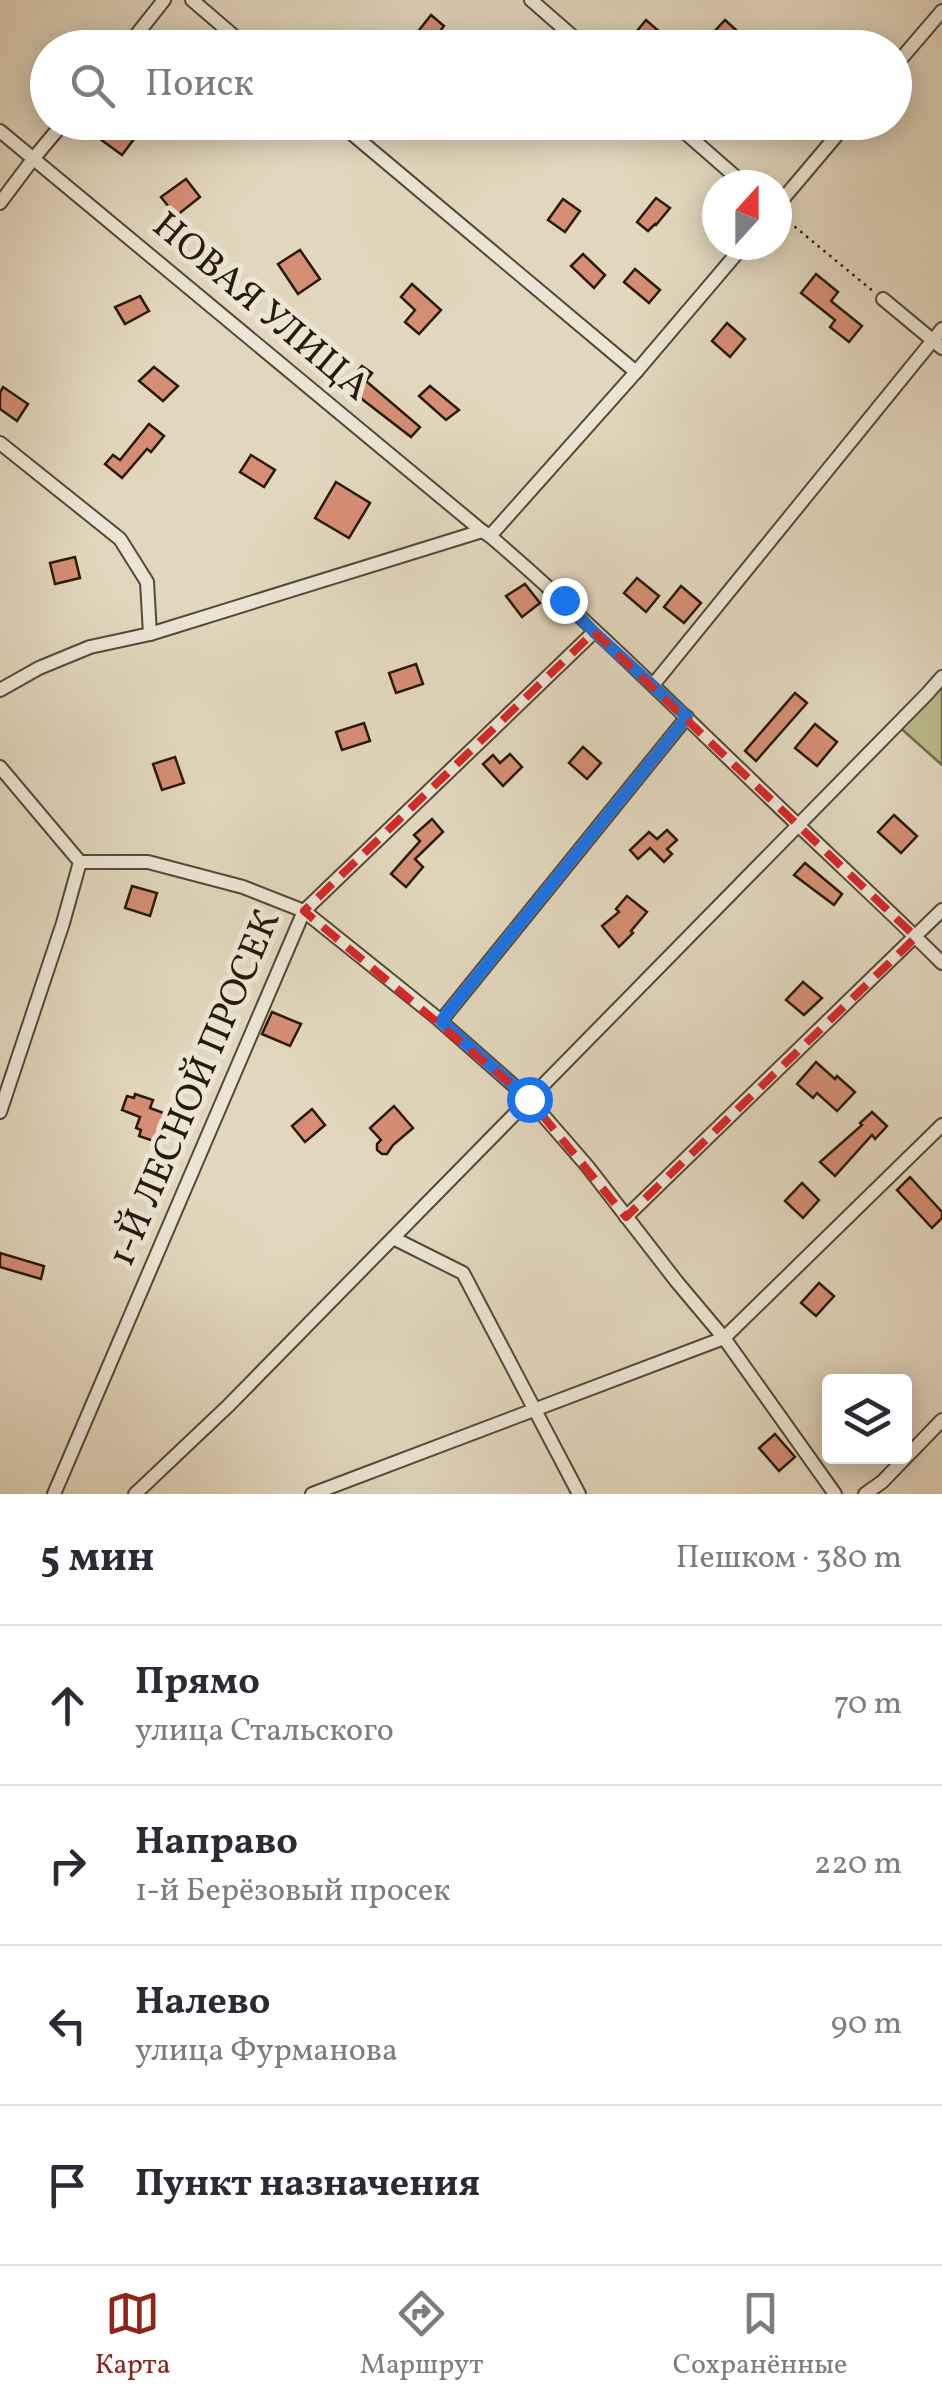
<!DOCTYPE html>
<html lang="ru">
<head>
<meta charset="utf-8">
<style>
	:root { --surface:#fff; --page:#f2f2f3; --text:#2b2b33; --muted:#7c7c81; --line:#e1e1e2; --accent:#8f2418 }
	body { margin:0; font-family:Vollkorn,serif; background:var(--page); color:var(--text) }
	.controls { position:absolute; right:30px; bottom:30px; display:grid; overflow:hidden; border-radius:10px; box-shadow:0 5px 25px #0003 }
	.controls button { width:90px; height:90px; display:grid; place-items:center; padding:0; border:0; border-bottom:2px solid var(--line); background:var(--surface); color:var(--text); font:50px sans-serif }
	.compass { position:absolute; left:702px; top:170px; width:90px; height:90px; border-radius:50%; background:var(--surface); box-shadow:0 5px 25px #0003; rotate:21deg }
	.stop { position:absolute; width:30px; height:30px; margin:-22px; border:8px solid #1a73e8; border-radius:50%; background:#fff }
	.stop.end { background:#1a73e8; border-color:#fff; box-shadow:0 2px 10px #0008 }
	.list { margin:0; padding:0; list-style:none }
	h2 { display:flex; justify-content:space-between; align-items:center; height:130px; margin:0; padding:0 40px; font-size:42px }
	h2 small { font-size:32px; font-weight:400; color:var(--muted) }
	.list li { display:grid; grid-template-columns:65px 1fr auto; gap:30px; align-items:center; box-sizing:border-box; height:160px; padding:0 40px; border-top:2px solid var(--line) }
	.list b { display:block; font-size:38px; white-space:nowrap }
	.list p { margin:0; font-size:32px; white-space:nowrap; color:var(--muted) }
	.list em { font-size:32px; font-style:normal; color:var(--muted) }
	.icon { flex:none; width:55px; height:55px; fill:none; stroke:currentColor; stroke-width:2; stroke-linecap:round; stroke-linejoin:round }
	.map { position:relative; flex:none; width:942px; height:1494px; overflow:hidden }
	.search { position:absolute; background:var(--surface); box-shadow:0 5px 25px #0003; left:30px; right:30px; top:30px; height:110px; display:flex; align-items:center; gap:25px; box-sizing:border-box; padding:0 35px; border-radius:55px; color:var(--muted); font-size:38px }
	.sheet { height:770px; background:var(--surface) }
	nav { display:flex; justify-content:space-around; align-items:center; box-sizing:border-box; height:140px; border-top:2px solid var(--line); background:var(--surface); font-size:28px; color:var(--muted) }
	nav a { display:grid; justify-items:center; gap:5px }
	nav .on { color:var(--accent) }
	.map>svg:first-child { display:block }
	.green { fill:#bcbc8c; stroke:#726b4a; stroke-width:2.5 }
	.building { fill:#d58e74; stroke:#281a07; stroke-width:2.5 }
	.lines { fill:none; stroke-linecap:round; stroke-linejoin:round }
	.street-casing { stroke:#564935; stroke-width:16 }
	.path { stroke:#281a07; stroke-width:2.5; stroke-dasharray:2.5 5; stroke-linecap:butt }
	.street { stroke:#ece5d5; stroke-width:12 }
	.route { stroke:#1a73e8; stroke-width:12 }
	.marked { fill:none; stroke:#d62828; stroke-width:8; stroke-dasharray:20 12; stroke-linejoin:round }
	.labels { text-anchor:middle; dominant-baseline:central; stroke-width:10; stroke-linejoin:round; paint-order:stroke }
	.street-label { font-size:38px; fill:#281a07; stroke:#ece5d5 }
</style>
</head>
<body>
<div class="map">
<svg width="942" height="1494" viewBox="0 0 942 1494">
	<rect width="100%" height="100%" fill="#e2d7be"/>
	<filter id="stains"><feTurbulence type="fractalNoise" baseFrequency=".002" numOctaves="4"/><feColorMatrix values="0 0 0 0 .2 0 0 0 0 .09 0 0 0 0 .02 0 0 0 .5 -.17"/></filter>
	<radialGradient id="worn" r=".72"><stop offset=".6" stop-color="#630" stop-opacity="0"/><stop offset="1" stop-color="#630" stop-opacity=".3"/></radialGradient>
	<!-- green -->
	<path class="green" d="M942,677V765L897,725Z"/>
	<!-- building -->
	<g class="building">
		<path d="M431,15L444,26L427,48H422L412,39Z"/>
		<path d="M646,20L678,48H644L632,37Z"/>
		<path d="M725,20L756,48H727L712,34Z"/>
		<path d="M111,122L134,139L122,155L100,139Z"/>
		<path d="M186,179L200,197L176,216L161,197Z"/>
		<path d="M656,198L670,208L656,225L655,224L648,231L637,222Z"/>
		<path d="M563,199L580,211L565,232L548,220Z"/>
		<path d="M300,250L320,279L298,294L278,264Z"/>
		<path d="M583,254L605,275L594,288L571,266Z"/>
		<path d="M635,269L660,290L649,303L624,282Z"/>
		<path d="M816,274L838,292L831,301L862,326L849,342L830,327L835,320L801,293Z"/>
		<path d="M412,284L441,310L419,334L405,322L415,310L401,297Z"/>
		<path d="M140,296L149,311L125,324L115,307Z"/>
		<path d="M727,323L745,339L730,357L712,341Z"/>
		<path d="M362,366L372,373L366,381L420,427L411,437L345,386Z"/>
		<path d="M154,367L178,386L163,401L139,381Z"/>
		<path d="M430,386L459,410L446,420L419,396Z"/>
		<path d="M3,387L28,404L17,421L0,409V393Z"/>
		<path d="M149,424L164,436L151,452L147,449L122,478L105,464L113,455L120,460Z"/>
		<path d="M251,455L275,470L264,487L240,472Z"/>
		<path d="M336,482L370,503L349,538L315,518Z"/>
		<path d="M75,557L80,578L55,584L50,563Z"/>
		<path d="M637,578L659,596L646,612L624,593Z"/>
		<path d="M525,584L540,603L522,617L506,596Z"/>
		<path d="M681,586L701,603L684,623L664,607Z"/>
		<path d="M416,664L423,684L396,693L389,673Z"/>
		<path d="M795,693L807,703L756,761L745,751Z"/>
		<path d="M364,723L370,741L342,750L336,732Z"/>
		<path d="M815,724L837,742L817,766L795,748Z"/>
		<path d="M583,747L601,763L587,779L569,763Z"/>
		<path d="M510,754L522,767L503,786L483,764L493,755L500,763Z"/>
		<path d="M175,757L184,783L162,790L153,764Z"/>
		<path d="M894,815L917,836L901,853L878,832Z"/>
		<path d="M432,819L443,832L415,859L423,867L406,887L391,874L420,841L414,835Z"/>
		<path d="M667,830L677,840L667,849L672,854L664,862L650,848L638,859L630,850L649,832L657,839Z"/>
		<path d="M805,863L842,894L834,905L794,875Z"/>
		<path d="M132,886L157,893L150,916L125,908Z"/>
		<path d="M627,896L647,912L631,931L633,933L619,947L602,926L619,912L616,909Z"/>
		<path d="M803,982L822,998L804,1015L786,1000Z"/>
		<path d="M272,1012L301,1024L290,1046L262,1034Z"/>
		<path d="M816,1062L835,1079L837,1076L855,1092L837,1111L817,1093L813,1098L797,1084Z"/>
		<path d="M135,1094L153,1100L150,1108L169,1115L159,1143L139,1136L141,1130L136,1128L140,1117L122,1110L127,1096L134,1098Z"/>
		<path d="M394,1106L413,1128L393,1145L387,1154H382L377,1150V1144L381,1140L370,1128Z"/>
		<path d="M312,1109L325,1125L305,1142L292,1126Z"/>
		<path d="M872,1112L887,1126L875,1139L872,1135L835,1176L820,1162L862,1125L860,1123Z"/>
		<path d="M910,1177L942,1212V1218L932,1228L897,1190Z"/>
		<path d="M802,1183L819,1200L803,1218L785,1201Z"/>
		<path d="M0,1253L44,1266L41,1279L0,1267Z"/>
		<path d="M819,1283L834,1296L816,1316L801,1303Z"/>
		<path d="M775,1434L795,1457L779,1471L759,1448Z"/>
	</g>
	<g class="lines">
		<defs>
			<g id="street">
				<path d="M192,0L248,48"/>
				<path d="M531,0L586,48"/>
				<path d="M126,48L164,0"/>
				<path d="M894,67L942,11"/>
				<path d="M338,122L636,372"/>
				<path d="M673,122L745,185"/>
				<path d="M0,131L482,531"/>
				<path d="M0,203L33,159L64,122"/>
				<path d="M777,206L848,122"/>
				<path d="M883,299L942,348"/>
				<path d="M0,443L120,539L147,582L150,634"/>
				<path d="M490,536C597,628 696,728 798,825C846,871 895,916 942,963"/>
				<path d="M653,685L942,329"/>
				<path d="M0,690L39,668L90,647L150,634L482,531L490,536L636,372L744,245"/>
				<path d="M0,767L80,862H148L243,887L304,911L436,1017L529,1099L588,1167L677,1282L724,1338L835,1494"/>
				<path d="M441,1021L687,717"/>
				<path d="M0,1112L63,923L80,862"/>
				<path d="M626,1217L942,910"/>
				<path d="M393,1238L463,1273L579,1494"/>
				<path d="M54,1494L304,911L594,632"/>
				<path d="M135,1494L228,1406L927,694L942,677"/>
				<path d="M312,1494L724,1338L942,1125"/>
				<path d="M865,1494L882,1482L942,1420"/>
			</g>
		</defs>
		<!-- street casing -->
		<use href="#street" class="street-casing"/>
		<!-- path -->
		<path class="path" d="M783,217L874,292"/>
		<!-- street -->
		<use href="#street" class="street"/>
	</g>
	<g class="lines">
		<!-- route -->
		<path class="route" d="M529,1099L441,1021L687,717L594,632L564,600"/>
	</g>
	<!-- marked area -->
	<path class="marked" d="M594,632L916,937L626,1217L529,1099L304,911Z"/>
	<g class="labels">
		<!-- street labels -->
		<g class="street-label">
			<text transform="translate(260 308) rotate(40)">НОВАЯ УЛИЦА</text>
			<text transform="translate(196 1089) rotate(-67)">1-Й ЛЕСНОЙ ПРОСЕК</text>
		</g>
	</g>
	<rect width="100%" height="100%" filter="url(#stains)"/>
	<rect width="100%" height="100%" fill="url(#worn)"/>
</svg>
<div class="controls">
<button><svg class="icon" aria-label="layers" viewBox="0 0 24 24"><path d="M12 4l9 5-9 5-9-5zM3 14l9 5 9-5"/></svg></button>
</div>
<svg class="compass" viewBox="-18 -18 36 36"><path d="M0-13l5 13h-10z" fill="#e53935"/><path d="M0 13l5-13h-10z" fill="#7c7c81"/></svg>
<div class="stop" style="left:529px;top:1099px"></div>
<div class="stop end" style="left:564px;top:600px"></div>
<div class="search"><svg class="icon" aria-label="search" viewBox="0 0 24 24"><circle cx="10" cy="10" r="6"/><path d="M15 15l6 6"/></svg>Поиск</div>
</div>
<section class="sheet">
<h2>5 мин<small>Пешком · 380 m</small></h2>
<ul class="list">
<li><svg class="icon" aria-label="ahead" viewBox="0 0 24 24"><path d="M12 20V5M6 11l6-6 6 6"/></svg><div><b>Прямо</b><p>улица Стальского</p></div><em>70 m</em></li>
<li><svg class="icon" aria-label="right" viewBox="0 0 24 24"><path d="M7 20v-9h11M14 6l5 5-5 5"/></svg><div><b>Направо</b><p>1-й Берёзовый просек</p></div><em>220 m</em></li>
<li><svg class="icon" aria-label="left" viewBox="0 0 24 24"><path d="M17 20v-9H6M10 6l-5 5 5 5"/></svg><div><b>Налево</b><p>улица Фурманова</p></div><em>90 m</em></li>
<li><svg class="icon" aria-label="arrive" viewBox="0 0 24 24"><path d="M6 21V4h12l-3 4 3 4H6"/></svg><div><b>Пункт назначения</b></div></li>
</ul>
</section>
<nav>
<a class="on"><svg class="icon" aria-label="map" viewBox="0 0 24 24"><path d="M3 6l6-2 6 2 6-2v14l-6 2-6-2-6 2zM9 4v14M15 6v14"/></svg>Карта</a>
<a><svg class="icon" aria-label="directions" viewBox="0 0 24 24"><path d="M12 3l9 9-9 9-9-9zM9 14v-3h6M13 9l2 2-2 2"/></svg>Маршрут</a>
<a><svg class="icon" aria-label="saved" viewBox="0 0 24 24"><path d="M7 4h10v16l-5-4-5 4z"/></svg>Сохранённые</a>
</nav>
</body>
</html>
